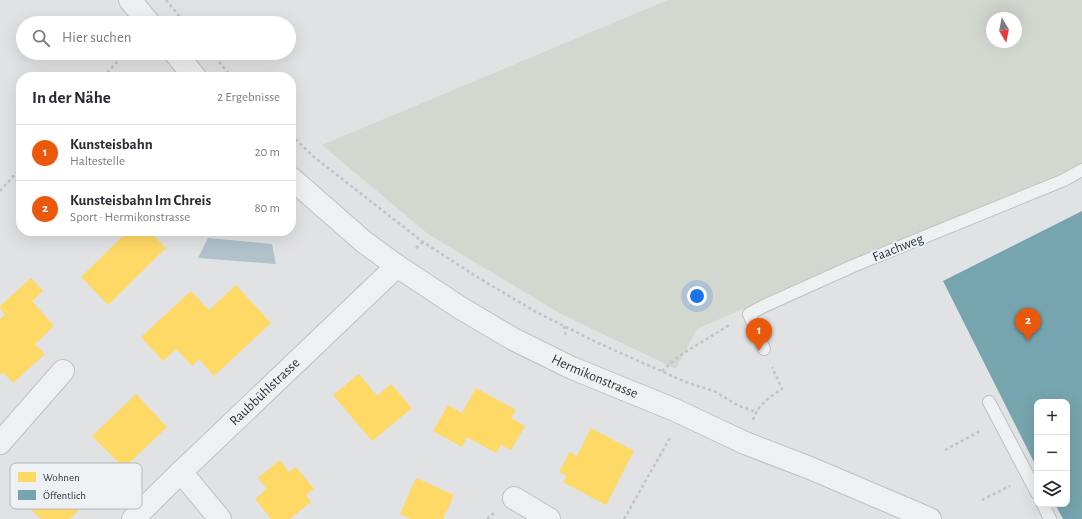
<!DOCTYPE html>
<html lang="de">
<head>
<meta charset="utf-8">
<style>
	:root { --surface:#fff; --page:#f2f2f3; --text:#2b2b33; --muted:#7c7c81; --line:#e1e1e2; --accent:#ea580c }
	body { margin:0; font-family:"Alegreya Sans",sans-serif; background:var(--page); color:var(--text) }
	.controls { position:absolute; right:12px; bottom:12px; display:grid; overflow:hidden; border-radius:8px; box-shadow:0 4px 16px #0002 }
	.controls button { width:36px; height:36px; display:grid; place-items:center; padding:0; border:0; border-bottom:1px solid var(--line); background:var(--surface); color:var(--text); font:20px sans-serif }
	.compass { position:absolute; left:986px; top:12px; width:36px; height:36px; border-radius:50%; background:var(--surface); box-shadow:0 4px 16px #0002; rotate:170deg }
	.you { position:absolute; left:697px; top:296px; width:14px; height:14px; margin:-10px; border:3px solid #fff; border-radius:50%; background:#1a73e8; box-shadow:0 0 0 6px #1a73e833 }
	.badge { display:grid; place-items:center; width:26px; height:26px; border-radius:50%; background:var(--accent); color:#fff; font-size:13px; font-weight:700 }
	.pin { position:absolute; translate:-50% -33px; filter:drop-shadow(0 1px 2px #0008) }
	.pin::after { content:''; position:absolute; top:21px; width:14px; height:12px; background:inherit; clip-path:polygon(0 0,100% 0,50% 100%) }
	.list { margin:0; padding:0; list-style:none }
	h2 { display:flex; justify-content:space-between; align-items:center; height:52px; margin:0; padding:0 16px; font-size:17px }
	h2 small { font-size:13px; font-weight:400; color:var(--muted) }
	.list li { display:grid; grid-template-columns:26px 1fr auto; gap:12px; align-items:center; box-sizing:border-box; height:56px; padding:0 16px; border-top:1px solid var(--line) }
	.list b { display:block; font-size:15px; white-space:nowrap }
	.list p { margin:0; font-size:13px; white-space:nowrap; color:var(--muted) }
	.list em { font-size:13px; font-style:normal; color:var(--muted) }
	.icon { flex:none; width:22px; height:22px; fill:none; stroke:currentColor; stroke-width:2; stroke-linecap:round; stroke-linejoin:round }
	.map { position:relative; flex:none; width:1082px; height:519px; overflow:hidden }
	.search { position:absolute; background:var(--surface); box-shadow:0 4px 16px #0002; left:16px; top:16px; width:280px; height:44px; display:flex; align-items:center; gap:10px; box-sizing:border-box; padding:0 14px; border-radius:22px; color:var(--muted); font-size:15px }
	.panel { position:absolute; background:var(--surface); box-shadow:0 4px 16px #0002; left:16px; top:72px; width:280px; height:164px; border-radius:16px }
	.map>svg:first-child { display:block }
	.green { fill:#d2d8d0; fill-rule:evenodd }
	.water { fill:#b1c2cd }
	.homes { fill:#ffd966 }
	.public { fill:#76a5af }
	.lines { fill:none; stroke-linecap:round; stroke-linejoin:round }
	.service-casing { stroke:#bec0c2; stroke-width:14 }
	.minor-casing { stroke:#bec0c2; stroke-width:24 }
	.tertiary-casing { stroke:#bec0c2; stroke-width:24 }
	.path { stroke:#c0c3c5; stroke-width:2.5; stroke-dasharray:3 3; stroke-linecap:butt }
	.service { stroke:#eff0f2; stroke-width:12 }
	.minor { stroke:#eff0f2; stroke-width:22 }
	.tertiary { stroke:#eff0f2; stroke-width:22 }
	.labels { text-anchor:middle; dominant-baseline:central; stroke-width:4; stroke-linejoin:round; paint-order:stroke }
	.street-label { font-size:14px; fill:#29333c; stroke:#eef1f4 }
	.key { fill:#eef1f4; stroke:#b3b8bd; stroke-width:1 }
	.key-label { font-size:11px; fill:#29333c }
</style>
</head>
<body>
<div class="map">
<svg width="1082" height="519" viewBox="0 0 1082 519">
	<rect width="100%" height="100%" fill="#e0e2e4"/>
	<!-- green -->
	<path class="green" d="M668,0H1082V164L848,263L697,329L676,369L561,314L428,234L322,145ZM992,18H1016V42H992Z"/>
	<!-- water -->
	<path class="water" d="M208,238L272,244L276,264L198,258Z"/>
	<!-- homes -->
	<g class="homes">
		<path d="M128,231H149L166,248L108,305L81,277Z"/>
		<path d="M31,278L43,291L32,301L54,326L35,344L45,354L13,383L3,372L0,375V319L5,314L0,308V306Z"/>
		<path d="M236,285L271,323L214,376L199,359L192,366L176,349L163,361L141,337L191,291L209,310Z"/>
		<path d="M359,374L377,396L391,384L412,408L372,441L333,395Z"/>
		<path d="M476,388L516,410L511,418L525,426L511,450L501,445L496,453L467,437L462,447L433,431L448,405L462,413Z"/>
		<path d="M136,394L167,427L124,468L92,436Z"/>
		<path d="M591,428L634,451L606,505L563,482L567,476L559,472L570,452L577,456Z"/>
		<path d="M280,460L289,472L296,467L314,489L306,495L311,502L290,519H271L255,499L267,489L258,478Z"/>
		<path d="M66,464L96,492L70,519H41L19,498L45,471L52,479Z"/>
		<path d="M416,478L454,495L443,519H410L400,514Z"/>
	</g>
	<!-- public -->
	<path class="public" d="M1082,211V519H1063L1055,504H1067V402H1037V468L943,281Z"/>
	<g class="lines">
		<defs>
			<g id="service">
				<path d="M764,349L749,314L764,306L853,266L1064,180L1082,170"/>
				<path d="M989,402L1037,493"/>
				<path d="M1043,504L1050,519"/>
			</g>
			<g id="minor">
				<path d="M0,443L63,371"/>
				<path d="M181,472L220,519"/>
				<path d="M514,498L549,519"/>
				<path id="s1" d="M133,519L181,472L397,266"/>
			</g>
			<g id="tertiary">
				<path d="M130,0L149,23"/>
				<path d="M175,53L195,77"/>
				<path id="s2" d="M291,178L364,242L397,266L459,307L513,339L572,368L675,410L745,443L810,468L930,519"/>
			</g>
		</defs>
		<!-- service casing -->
		<use href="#service" class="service-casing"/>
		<!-- minor casing -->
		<use href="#minor" class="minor-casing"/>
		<!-- tertiary casing -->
		<use href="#tertiary" class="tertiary-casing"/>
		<!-- path -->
		<g class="path">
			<path d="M166,0L185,23"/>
			<path d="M211,53L232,77"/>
			<path d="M103,77L126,53"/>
			<path d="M291,135L314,157L423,242L482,280L538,313L596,342L688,383L714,391L739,406L756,412"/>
			<path d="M0,191L21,168"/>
			<path d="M416,248L423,242"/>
			<path d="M564,326L566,337"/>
			<path d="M662,371L679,356L731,324"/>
			<path d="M753,420C758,405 769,397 782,389L772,367"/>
			<path d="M945,450L982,430"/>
			<path d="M982,500L1010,486"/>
			<path d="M487,519L494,513"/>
			<path d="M624,519L671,436"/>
		</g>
		<!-- service -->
		<use href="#service" class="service"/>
		<!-- minor -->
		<use href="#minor" class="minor"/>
		<!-- tertiary -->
		<use href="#tertiary" class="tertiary"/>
	</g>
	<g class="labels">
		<!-- street labels -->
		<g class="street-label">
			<text transform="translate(898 248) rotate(-22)">Faachweg</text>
			<text stroke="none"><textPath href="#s2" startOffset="365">Hermikonstrasse</textPath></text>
			<text stroke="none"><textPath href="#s1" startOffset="183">Raubbühlstrasse</textPath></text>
		</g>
	</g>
	<!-- legend -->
	<rect x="10" y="463" width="132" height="46" rx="6" class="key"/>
	<rect x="18" y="472" width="18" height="10" fill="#ffd966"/>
	<rect x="18" y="490" width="18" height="10" fill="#76a5af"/>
	<g class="key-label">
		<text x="43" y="481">Wohnen</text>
		<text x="43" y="499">Öffentlich</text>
	</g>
</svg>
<div class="controls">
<button>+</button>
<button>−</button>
<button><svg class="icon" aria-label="layers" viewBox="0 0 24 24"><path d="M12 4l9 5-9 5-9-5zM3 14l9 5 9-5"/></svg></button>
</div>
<svg class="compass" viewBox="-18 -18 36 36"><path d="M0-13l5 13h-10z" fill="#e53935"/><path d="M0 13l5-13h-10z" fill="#7c7c81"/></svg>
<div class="you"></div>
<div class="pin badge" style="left:759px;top:351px">1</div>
<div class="pin badge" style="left:1028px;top:341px">2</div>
<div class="search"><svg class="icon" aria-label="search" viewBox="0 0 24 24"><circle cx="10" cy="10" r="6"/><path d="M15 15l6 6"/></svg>Hier suchen</div>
<section class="panel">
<h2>In der Nähe<small>2 Ergebnisse</small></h2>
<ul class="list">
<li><span class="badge">1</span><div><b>Kunsteisbahn</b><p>Haltestelle</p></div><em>20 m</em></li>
<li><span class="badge">2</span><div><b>Kunsteisbahn Im Chreis</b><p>Sport · Hermikonstrasse</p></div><em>80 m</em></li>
</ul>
</section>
</div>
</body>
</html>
